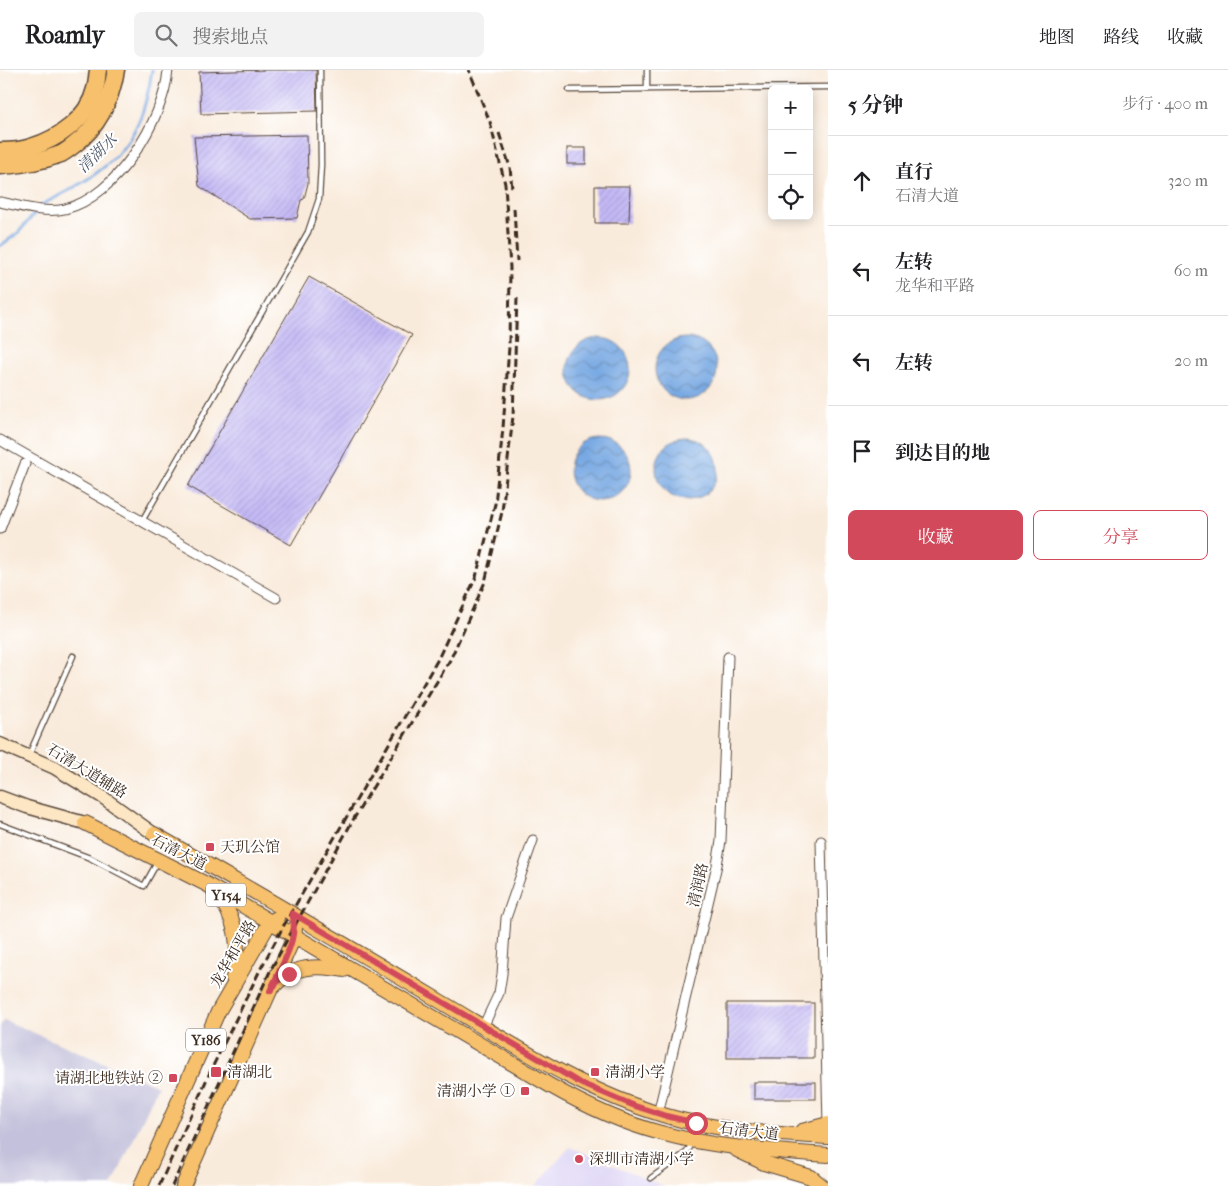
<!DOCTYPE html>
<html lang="zh">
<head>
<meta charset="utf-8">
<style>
	:root { --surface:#fff; --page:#f2f2f2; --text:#202124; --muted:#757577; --line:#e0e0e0; --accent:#d1495b }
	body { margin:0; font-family:"IM FELL French Canon","Noto Serif SC",serif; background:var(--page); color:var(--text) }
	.controls { position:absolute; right:15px; top:15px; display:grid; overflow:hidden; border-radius:8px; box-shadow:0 2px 12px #0003 }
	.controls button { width:45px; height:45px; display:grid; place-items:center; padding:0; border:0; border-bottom:1px solid var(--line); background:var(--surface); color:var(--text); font:25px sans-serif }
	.stop { position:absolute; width:15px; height:15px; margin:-11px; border:4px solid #d1495b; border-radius:50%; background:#fff }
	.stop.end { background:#d1495b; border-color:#fff; box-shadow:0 1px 5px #0008 }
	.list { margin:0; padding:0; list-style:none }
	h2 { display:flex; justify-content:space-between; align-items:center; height:65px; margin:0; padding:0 20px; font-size:21px }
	h2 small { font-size:16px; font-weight:400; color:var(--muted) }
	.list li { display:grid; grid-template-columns:32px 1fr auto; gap:15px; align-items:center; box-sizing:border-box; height:90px; padding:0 20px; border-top:1px solid var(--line) }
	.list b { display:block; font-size:19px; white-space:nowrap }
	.list p { margin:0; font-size:16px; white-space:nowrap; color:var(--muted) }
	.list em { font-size:16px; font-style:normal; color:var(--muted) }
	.actions { display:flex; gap:10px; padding:15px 20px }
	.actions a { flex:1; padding:11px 0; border:1px solid var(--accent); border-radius:8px; text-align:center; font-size:18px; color:var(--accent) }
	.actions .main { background:var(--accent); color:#fff }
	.icon { flex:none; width:28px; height:28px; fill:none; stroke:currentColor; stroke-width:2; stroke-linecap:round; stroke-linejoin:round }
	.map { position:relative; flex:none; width:828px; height:1116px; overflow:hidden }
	header { display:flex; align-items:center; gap:30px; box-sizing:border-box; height:70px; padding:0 25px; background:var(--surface); border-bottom:1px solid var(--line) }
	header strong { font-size:24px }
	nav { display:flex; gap:28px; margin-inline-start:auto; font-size:18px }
	.search { width:350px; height:45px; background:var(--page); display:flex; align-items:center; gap:12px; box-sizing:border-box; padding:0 18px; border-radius:8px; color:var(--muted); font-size:19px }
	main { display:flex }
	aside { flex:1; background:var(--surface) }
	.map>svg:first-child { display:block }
	.built { fill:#ded5f5 }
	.industrial { fill:#c3c1db }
	.water { fill:url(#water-waves); stroke:#5a6a80 }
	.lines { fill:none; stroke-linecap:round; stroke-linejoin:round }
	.stream { stroke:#78a9e3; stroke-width:3 }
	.building { fill:url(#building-hatch) }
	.lane-casing { stroke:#58473a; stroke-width:7 }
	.street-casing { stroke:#58473a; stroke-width:11 }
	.secondary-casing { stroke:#58473a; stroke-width:15 }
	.primary-casing { stroke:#58473a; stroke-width:16 }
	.highway-casing { stroke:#58473a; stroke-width:19 }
	.lane { stroke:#fff; stroke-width:4.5 }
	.street { stroke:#fff; stroke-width:9 }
	.secondary { stroke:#fce6c4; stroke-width:12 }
	.primary { stroke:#f7c06c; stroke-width:14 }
	.highway { stroke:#f7c06c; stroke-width:16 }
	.rail { stroke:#3b2a1e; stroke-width:3; stroke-dasharray:8 4; stroke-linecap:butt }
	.route { stroke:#d1495b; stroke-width:6 }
	.poi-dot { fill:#d1495b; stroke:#fff; stroke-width:2 }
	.labels { text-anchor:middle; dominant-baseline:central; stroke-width:4; stroke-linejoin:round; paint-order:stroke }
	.shield { fill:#fff; stroke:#766a62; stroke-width:1 }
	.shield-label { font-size:14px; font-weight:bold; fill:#3b2a1e }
	.street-label { font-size:15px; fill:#3b2a1e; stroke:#fff }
	.poi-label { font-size:15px; fill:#3b2a1e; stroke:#fff; text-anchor:start }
	.water-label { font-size:16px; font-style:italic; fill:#535d6d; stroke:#fff }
</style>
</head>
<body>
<header>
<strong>Roamly</strong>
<div class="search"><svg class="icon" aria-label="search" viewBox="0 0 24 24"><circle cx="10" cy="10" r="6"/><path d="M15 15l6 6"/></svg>搜索地点</div>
<nav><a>地图</a><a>路线</a><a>收藏</a></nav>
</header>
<main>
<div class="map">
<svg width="828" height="1116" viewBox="0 0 828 1116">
	<defs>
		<pattern id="water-waves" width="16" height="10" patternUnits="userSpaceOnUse" patternTransform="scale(1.25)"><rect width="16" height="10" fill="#78a9e3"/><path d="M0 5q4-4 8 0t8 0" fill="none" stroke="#648ab7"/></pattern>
		<pattern id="building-hatch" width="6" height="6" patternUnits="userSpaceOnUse" patternTransform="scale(1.25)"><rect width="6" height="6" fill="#c4b9f6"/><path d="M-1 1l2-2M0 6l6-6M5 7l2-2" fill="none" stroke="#a99fd2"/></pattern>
	</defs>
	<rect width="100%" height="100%" fill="#fff"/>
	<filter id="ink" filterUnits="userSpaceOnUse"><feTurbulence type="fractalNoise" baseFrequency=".02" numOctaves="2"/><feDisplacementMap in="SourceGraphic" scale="10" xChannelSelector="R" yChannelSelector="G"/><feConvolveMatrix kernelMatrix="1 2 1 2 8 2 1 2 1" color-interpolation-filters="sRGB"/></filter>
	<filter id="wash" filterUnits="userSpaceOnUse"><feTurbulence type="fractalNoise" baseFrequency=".0096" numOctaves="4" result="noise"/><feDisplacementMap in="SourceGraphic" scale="20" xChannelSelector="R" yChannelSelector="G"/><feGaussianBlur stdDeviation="1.12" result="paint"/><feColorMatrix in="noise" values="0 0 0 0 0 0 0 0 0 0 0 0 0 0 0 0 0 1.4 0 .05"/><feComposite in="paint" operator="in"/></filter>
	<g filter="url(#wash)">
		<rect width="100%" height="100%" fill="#f9ebdb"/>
		<!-- built -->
		<path class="built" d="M570,1077L628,1101L664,1116H535Z"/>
		<!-- industrial -->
		<path class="industrial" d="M4,950L158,1016L112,1116H0V957Z"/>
		<!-- water -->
		<g class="water">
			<circle cx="599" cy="299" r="31"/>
			<circle cx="686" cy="299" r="31"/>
			<circle cx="687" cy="399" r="31"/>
			<circle cx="600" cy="400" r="31"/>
		</g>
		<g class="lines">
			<!-- stream -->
			<g class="stream">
				<path d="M40,138L43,134C110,100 141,78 152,0"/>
				<path d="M0,176L18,163L36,142"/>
			</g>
		</g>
		<g id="blocks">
			<!-- building -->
			<g class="building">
				<path d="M267,0H316L317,41L201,44L199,2Z"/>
				<path d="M307,65L308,113L304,129L301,130L297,148L250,149L199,116L194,67Z"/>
				<rect x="567" y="78" width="19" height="16"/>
				<path d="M595,116H630L629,153H595Z"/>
				<path d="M309,207L412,265L291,475L188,416Z"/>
				<rect x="727" y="933" width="87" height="55"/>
				<rect x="754" y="1012" width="62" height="17"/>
			</g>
		</g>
	</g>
	<g filter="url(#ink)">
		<use href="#blocks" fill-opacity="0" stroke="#58473a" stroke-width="1"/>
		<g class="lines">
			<defs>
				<g id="lane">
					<path d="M647,0V19"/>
					<path d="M569,20L828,17"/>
					<path d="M142,451L308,162L319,129L321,95L320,0"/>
					<path d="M29,685L73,586"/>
					<path d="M0,754L90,788L144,816L158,791"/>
					<path d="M651,1108L687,1082L693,1072"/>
				</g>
				<g id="street">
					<path d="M0,132C20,136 45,144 65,139C116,127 164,50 168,0"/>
					<path d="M0,370L276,528"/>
					<path d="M0,459L25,394"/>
					<path d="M821,771L828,1054"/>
					<path d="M483,957L499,923L502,904L506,848L533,770"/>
					<path d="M658,1044L717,795L721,771L728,587"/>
				</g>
				<g id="secondary">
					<path d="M0,674L55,698L101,726L154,764"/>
					<path d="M0,727L27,737L85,753"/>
				</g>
				<g id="primary">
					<path d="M85,753L206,814L549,1015C584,1035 622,1053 661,1063C715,1078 773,1081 828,1085"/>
					<path d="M154,764C249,818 344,874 438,930C511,973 582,1021 663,1045C716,1061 773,1064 828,1067"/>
					<path d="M214,821C236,845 242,877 233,908"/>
					<path d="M274,916C292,895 318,895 344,900"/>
					<path d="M802,1061L828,1054"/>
					<path d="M737,1080L764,1093L811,1107L822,1116"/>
					<path d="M141,1116L218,942L270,852L277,848"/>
					<path d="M183,1116L294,867L295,858"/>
				</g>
				<g id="highway">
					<path d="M0,81C10,81 22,80 31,77C58,69 88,49 95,19C97,13 97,6 98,0"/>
					<path d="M0,96C19,95 43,91 61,84C65,82 70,78 74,75C98,57 111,30 116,0"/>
				</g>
			</defs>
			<!-- lane casing -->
			<use href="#lane" class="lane-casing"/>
			<!-- street casing -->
			<use href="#street" class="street-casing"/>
			<!-- secondary casing -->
			<use href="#secondary" class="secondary-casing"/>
			<!-- primary casing -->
			<use href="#primary" class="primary-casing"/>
			<!-- highway casing -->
			<use href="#highway" class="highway-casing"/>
			<!-- lane -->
			<use href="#lane" class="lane"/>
			<!-- street -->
			<use href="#street" class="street"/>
			<!-- secondary -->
			<use href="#secondary" class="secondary"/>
			<!-- primary -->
			<use href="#primary" class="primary"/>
			<!-- highway -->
			<use href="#highway" class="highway"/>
			<!-- rail -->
			<g class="rail">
				<path d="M499,63L510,97L512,119"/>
				<path d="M514,138L517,191"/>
				<path d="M159,1116L211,1000L260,900L284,855L438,589L476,507L495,434L503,358L509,277L510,198L505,114L490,52L469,0"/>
				<path d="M172,1116L271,899L353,750L450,590L485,512L502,442L513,346L517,228"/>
			</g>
		</g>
	</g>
	<g class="lines" filter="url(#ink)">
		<!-- route -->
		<path class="route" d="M289,904L279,910L270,921C280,898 300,868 292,843L580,1013L635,1036L666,1046L696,1053"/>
	</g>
	<!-- markers -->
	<g class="poi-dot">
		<rect x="205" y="772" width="10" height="10" rx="2.5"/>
		<rect x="210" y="996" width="12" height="12" rx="2.5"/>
		<rect x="590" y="997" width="10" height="10" rx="2.5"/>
		<rect x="168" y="1003" width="10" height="10" rx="2.5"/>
		<rect x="520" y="1016" width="10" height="10" rx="2.5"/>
		<circle cx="579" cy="1089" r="5"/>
	</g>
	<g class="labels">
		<!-- shield labels -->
		<g class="shield">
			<rect x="206" y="813.5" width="40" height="23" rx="4"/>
			<rect x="186" y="958.5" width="40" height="23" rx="4"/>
		</g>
		<g class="shield-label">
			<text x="226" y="825">Y154</text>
			<text x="206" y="970">Y186</text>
		</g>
		<!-- street labels -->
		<g class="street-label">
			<text transform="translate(87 701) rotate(31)">石清大道辅路</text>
			<text transform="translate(179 782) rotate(27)">石清大道</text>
			<text transform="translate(698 815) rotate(-77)">清润路</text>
			<text transform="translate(233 884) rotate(-60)">龙华和平路</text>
			<text transform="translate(749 1061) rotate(7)">石清大道</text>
		</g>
		<!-- poi labels -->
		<g class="poi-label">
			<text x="220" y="777">天玑公馆</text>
			<text x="227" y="1002">清湖北</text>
			<text x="605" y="1002">清湖小学</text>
			<text x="163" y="1008" text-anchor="end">请湖北地铁站 ②</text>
			<text x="515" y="1021" text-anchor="end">清湖小学 ①</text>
			<text x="589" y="1089">深圳市清湖小学</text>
		</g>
		<!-- water labels -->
		<g class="water-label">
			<text transform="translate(97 83) rotate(-43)">清湖水</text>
		</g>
	</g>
</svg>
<div class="controls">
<button>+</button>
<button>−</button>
<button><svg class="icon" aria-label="locate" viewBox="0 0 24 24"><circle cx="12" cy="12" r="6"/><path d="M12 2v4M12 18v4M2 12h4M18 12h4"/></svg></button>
</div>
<div class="stop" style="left:696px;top:1053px"></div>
<div class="stop end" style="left:289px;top:904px"></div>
</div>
<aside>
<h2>5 分钟<small>步行 · 400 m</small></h2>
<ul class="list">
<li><svg class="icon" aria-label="ahead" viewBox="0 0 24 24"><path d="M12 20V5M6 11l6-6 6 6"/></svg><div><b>直行</b><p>石清大道</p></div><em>320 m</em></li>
<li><svg class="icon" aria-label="left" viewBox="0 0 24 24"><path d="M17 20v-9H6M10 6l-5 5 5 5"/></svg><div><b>左转</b><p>龙华和平路</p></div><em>60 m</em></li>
<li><svg class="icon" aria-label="left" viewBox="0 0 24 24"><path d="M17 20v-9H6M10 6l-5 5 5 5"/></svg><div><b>左转</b></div><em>20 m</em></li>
<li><svg class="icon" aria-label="arrive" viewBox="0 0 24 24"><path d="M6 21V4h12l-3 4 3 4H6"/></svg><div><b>到达目的地</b></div></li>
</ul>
<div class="actions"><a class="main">收藏</a><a>分享</a></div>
</aside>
</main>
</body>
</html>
